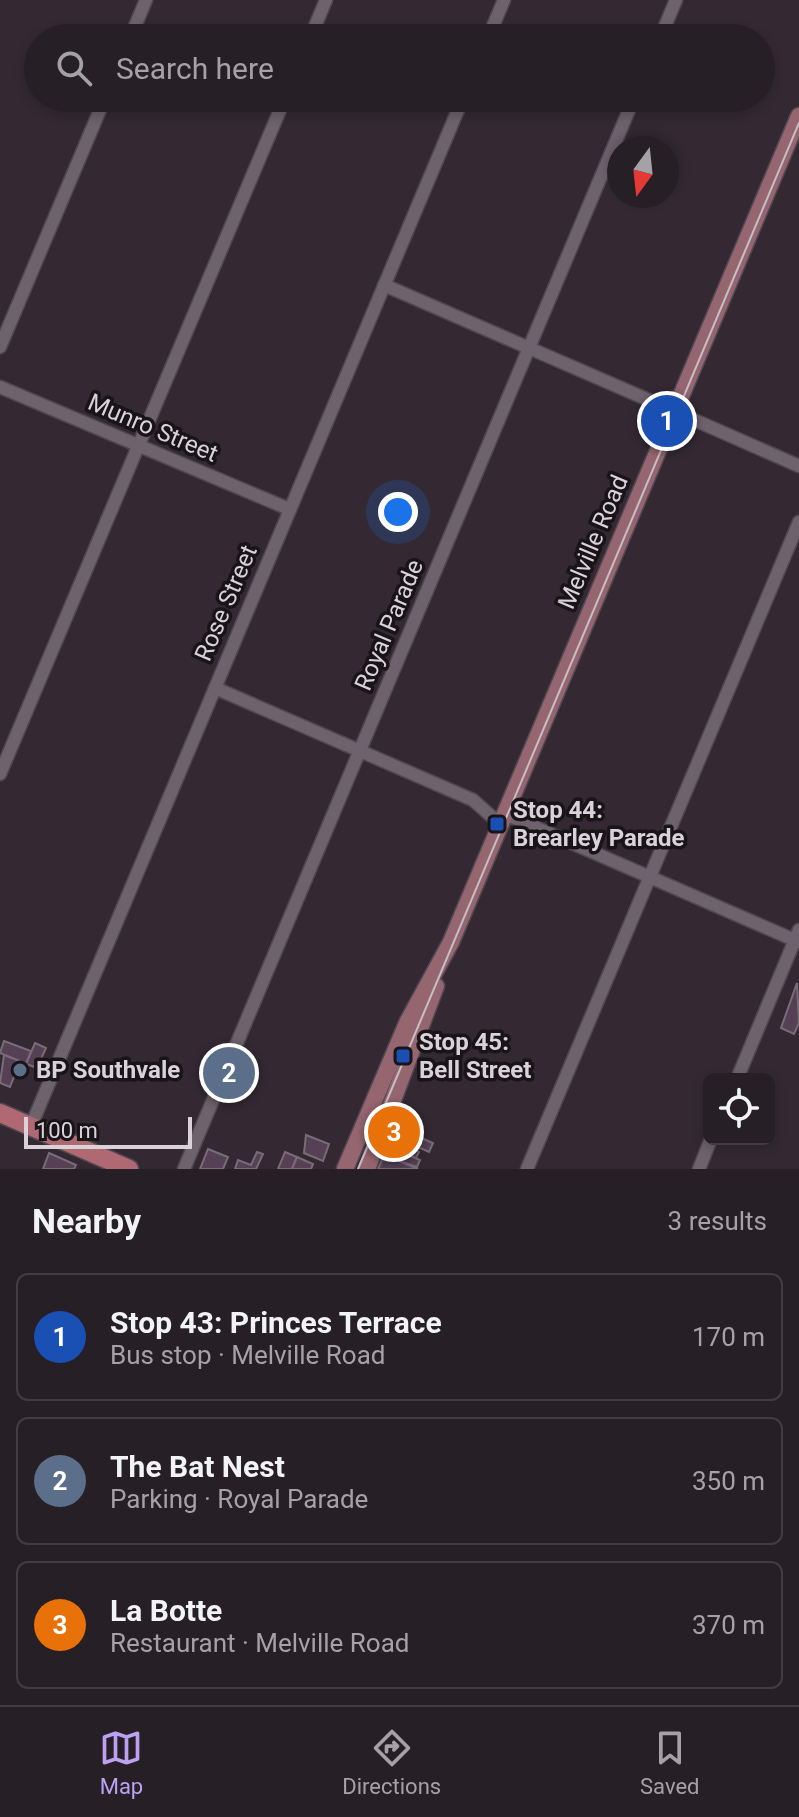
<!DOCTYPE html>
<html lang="en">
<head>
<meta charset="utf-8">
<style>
	:root { --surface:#271f26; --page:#332c32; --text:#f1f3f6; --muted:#a4a2a7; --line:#433d43; --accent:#bca0f2 }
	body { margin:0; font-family:Roboto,sans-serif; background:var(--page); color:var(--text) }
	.controls { position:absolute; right:24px; bottom:24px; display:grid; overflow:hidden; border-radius:12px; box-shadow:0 4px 12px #0003 }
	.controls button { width:72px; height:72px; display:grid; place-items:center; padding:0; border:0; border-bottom:2px solid var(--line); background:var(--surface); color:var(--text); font:40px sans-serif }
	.compass { position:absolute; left:607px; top:136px; width:72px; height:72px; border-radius:50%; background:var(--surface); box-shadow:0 4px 12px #0003; rotate:195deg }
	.scale { position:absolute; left:24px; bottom:20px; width:168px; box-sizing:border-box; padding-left:8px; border:4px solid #d9d3d9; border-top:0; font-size:22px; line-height:28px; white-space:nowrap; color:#d9d3d9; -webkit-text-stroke:6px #181418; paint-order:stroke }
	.you { position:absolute; left:398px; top:512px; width:28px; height:28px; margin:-20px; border:6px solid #fff; border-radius:50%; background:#1a73e8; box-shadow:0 0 0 12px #1a73e833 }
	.badge { display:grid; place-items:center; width:52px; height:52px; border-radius:50%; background:var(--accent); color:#fff; font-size:26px; font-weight:700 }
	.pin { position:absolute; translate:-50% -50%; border:4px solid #fff; box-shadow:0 2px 8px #0006 }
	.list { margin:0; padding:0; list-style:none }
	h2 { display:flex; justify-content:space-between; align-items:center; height:104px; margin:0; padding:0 32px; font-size:34px }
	h2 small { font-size:26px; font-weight:400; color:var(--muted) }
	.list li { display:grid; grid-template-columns:52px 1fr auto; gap:24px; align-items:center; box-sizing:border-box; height:128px; margin:0 16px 16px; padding:0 16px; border:2px solid var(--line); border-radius:12px }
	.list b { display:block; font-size:30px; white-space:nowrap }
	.list p { margin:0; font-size:26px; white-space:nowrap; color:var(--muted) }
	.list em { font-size:26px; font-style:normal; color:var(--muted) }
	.icon { flex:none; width:44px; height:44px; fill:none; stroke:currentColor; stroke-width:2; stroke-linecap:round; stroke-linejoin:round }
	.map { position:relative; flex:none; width:799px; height:1169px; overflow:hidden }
	.search { position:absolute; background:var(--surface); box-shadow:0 4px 12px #0003; left:24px; right:24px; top:24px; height:88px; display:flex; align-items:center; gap:20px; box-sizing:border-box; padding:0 28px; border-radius:44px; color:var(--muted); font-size:30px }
	.sheet { height:536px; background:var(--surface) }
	nav { display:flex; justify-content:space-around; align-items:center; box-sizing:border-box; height:112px; border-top:2px solid var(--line); background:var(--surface); font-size:22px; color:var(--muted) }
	nav a { display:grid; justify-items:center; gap:4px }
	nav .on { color:var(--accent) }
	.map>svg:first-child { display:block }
	.building { fill:#564055; stroke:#786c77; stroke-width:2 }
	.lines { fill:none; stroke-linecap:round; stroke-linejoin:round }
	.minor-casing { stroke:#504850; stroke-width:15 }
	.major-casing { stroke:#504850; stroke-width:19 }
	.highway-casing { stroke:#504850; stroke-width:21 }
	.minor { stroke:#6e626d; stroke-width:12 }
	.major { stroke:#966670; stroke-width:16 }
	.highway { stroke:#b06972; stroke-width:18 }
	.tram { stroke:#c6bfc5; stroke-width:2 }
	.transit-dot { fill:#1a4fb4; stroke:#181418; stroke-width:3 }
	.service-dot { fill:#5c6f8a; stroke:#181418; stroke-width:3 }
	.labels { text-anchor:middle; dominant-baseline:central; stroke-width:7; stroke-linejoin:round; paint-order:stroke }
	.street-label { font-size:24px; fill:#d9d3d9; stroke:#181418 }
	.poi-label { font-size:24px; font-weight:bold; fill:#d9d3d9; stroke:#181418; text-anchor:start }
</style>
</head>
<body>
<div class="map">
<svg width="799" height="1169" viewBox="0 0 799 1169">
	<rect width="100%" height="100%" fill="#342933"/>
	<!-- building -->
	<g class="building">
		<path d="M797,983L799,1023L794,1034L781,1028Z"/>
		<path d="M4,1041L31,1051L26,1064L0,1053Z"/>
		<path d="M35,1043L46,1048L37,1068L26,1064Z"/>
		<path d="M4,1055L20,1061L10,1087L0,1083Z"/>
		<path d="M396,1127L433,1143L429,1152L392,1136Z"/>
		<path d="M306,1135L329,1144L323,1161L304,1153Z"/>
		<path d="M392,1136L419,1152L416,1158L388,1146Z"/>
		<path d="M388,1146L420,1160L417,1167L399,1161L418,1169H378Z"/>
		<path d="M208,1149L228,1157L223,1169H200Z"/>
		<path d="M257,1152L263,1154L256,1169H235L238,1160L251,1165Z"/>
		<path d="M285,1152L297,1157L292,1169H278Z"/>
		<path d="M49,1153L76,1165L74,1169H43Z"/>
		<path d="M297,1157L313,1164L311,1169H292Z"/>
	</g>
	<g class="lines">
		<defs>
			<g id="minor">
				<path d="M130,38L146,0"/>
				<path d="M310,38L326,0"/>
				<path d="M488,38L504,0"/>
				<path d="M660,38L676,0"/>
				<path d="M384,285L651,401L677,405"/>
				<path d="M0,347L105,98"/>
				<path d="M0,387L289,509"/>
				<path d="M674,411L799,466"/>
				<path d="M215,688L473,800L500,824"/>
				<path d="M0,774L285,98"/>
				<path d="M505,814L799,942"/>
				<path d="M737,1079L799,930"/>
				<path d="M25,1125L31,1126L463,98"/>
				<path d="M184,1169L634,98"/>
				<path d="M527,1169L799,522"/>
				<path d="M699,1169L711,1139"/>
			</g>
			<g id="major">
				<path d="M345,1169L408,1021L451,942L799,116"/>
				<path d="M367,1169L436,986"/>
			</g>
			<path id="highway" d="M0,1113L129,1169"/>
		</defs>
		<!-- minor casing -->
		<use href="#minor" class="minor-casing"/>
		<!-- major casing -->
		<use href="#major" class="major-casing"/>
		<!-- highway casing -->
		<use href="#highway" class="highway-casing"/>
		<!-- minor -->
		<use href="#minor" class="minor"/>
		<!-- major -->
		<use href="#major" class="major"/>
		<!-- highway -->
		<use href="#highway" class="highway"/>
		<!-- tram -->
		<path class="tram" d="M358,1169L799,123"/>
	</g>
	<!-- markers -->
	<g class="transit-dot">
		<rect x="489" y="816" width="16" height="16" rx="4"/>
		<rect x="395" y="1048" width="16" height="16" rx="4"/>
	</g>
	<circle class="service-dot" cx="20" cy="1070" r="8"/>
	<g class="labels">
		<!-- street labels -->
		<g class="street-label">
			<text transform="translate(153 428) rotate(23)">Munro Street</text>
			<text transform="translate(593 542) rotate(-67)">Melville Road</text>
			<text transform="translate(226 603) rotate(-67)">Rose Street</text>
			<text transform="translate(389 625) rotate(-67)">Royal Parade</text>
		</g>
		<!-- poi labels -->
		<g class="poi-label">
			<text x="513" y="810">Stop 44:<tspan x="513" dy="28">Brearley Parade</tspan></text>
			<text x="419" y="1042">Stop 45:<tspan x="419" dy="28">Bell Street</tspan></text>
			<text x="36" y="1070">BP Southvale</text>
		</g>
	</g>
</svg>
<div class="controls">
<button><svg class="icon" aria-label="locate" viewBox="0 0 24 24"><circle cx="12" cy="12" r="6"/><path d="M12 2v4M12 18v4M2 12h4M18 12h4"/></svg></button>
</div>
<svg class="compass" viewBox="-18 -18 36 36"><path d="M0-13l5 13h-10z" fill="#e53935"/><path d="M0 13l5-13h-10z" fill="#a4a2a7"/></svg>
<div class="scale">100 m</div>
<div class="you"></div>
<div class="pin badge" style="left:667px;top:421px;background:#1a4fb4">1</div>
<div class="pin badge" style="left:229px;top:1073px;background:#5c6f8a">2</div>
<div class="pin badge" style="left:394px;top:1132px;background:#e8710a">3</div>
<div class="search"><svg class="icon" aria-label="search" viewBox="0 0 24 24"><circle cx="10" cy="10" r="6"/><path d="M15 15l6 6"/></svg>Search here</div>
</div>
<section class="sheet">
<h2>Nearby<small>3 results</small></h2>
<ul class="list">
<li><span class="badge" style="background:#1a4fb4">1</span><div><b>Stop 43: Princes Terrace</b><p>Bus stop · Melville Road</p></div><em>170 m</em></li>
<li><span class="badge" style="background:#5c6f8a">2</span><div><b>The Bat Nest</b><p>Parking · Royal Parade</p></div><em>350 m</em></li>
<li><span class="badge" style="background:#e8710a">3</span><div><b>La Botte</b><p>Restaurant · Melville Road</p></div><em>370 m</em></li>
</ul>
</section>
<nav>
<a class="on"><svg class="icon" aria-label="map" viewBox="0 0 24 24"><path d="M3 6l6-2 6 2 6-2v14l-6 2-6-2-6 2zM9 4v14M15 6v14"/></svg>Map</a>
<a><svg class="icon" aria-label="directions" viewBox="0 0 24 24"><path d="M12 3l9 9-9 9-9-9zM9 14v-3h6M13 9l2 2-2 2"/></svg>Directions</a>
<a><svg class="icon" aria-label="saved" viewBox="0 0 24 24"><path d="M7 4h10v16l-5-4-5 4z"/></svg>Saved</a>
</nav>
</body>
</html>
